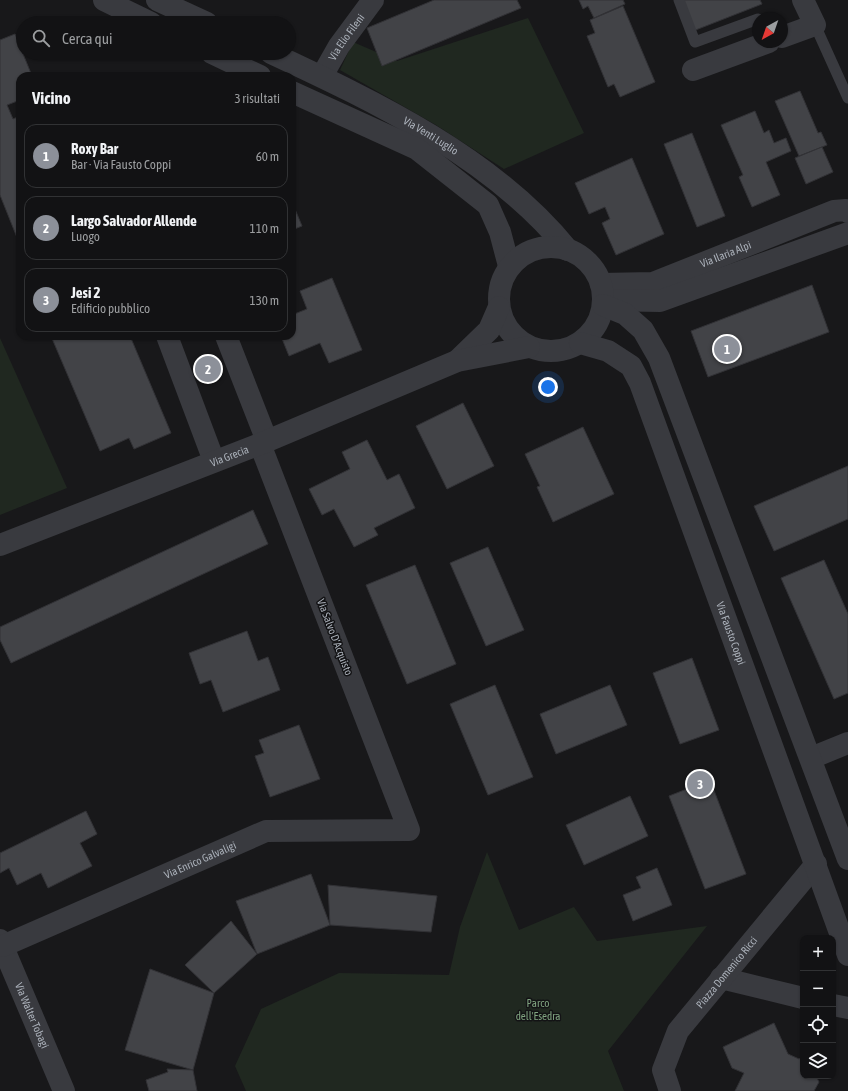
<!DOCTYPE html>
<html lang="it">
<head>
<meta charset="utf-8">
<style>
	:root { --surface:#121214; --page:#1b1b1d; --text:#f1f3f6; --muted:#9c9ea0; --line:#313234; --accent:#8c9099 }
	body { margin:0; font-family:"Asap Condensed",sans-serif; background:var(--page); color:var(--text) }
	.controls { position:absolute; right:12px; bottom:12px; display:grid; overflow:hidden; border-radius:8px; box-shadow:0 1px 3px #0004 }
	.controls button { width:36px; height:36px; display:grid; place-items:center; padding:0; border:0; border-bottom:1px solid var(--line); background:var(--surface); color:var(--text); font:20px sans-serif }
	.compass { position:absolute; left:752px; top:12px; width:36px; height:36px; border-radius:50%; background:var(--surface); box-shadow:0 1px 3px #0004; rotate:220deg }
	.you { position:absolute; left:548px; top:387px; width:14px; height:14px; margin:-10px; border:3px solid #fff; border-radius:50%; background:#1a73e8; box-shadow:0 0 0 6px #1a73e833 }
	.badge { display:grid; place-items:center; width:26px; height:26px; border-radius:50%; background:var(--accent); color:#fff; font-size:13px; font-weight:700 }
	.pin { position:absolute; translate:-50% -50%; border:2px solid #fff; box-shadow:0 1px 4px #0006 }
	.list { margin:0; padding:0; list-style:none }
	h2 { display:flex; justify-content:space-between; align-items:center; height:52px; margin:0; padding:0 16px; font-size:17px }
	h2 small { font-size:13px; font-weight:400; color:var(--muted) }
	.list li { display:grid; grid-template-columns:26px 1fr auto; gap:12px; align-items:center; box-sizing:border-box; height:64px; margin:0 8px 8px; padding:0 8px; border:1px solid var(--line); border-radius:12px }
	.list b { display:block; font-size:15px; white-space:nowrap }
	.list p { margin:0; font-size:13px; white-space:nowrap; color:var(--muted) }
	.list em { font-size:13px; font-style:normal; color:var(--muted) }
	.icon { flex:none; width:22px; height:22px; fill:none; stroke:currentColor; stroke-width:2; stroke-linecap:round; stroke-linejoin:round }
	.map { position:relative; flex:none; width:848px; height:1091px; overflow:hidden }
	.search { position:absolute; background:var(--surface); box-shadow:0 1px 3px #0004; left:16px; top:16px; width:280px; height:44px; display:flex; align-items:center; gap:10px; box-sizing:border-box; padding:0 14px; border-radius:22px; color:var(--muted); font-size:15px }
	.panel { position:absolute; background:var(--surface); box-shadow:0 1px 3px #0004; left:16px; top:72px; width:280px; height:268px; border-radius:12px }
	.map>svg:first-child { display:block }
	.green { fill:#202820 }
	.building { fill:#424347; stroke:#323236 }
	.lines { fill:none; stroke-linecap:round; stroke-linejoin:round }
	.service { stroke:#393a3f; stroke-width:11 }
	.minor { stroke:#393a3f; stroke-width:22 }
	.tertiary { stroke:#393a3f; stroke-width:22 }
	.labels { text-anchor:middle; dominant-baseline:central; stroke-width:3; stroke-linejoin:round; paint-order:stroke }
	.street-label { font-size:11px; fill:#aab0b9; stroke:#131315 }
	.park-label { font-size:11px; fill:#81a481; stroke:#131315 }
</style>
</head>
<body>
<div class="map">
<svg width="848" height="1091" viewBox="0 0 848 1091">
	<rect width="100%" height="100%" fill="#18181a"/>
	<!-- green -->
	<g class="green">
		<path d="M528,18L584,133L504,169L436,125L340,70L353,42L397,61Z"/>
		<path d="M0,338L67,488L0,515Z"/>
		<path d="M487,852L519,930L574,907L597,941L707,926L608,1051L624,1091H246L235,1066L261,1009L339,973L449,975L460,927Z"/>
	</g>
	<!-- building -->
	<g class="building">
		<path d="M434,0H517L521,8L382,66L367,28Z"/>
		<path d="M579,0H623L625,4L594,18L588,6L583,9Z"/>
		<path d="M681,0H760L762,4L693,31Z"/>
		<path d="M623,6L655,82L620,97L614,84L608,87L587,36L595,33L590,20Z"/>
		<path d="M15,34L32,76H20V100L7,105L13,119L20,116V245L0,195V40Z"/>
		<path d="M800,91L818,133L821,132L827,145L799,156L775,101Z"/>
		<path d="M755,111L764,133L769,130L774,143L786,138L791,151L766,162L780,195L752,207L739,177L743,175L721,125Z"/>
		<path d="M692,133L725,216L697,227L664,144Z"/>
		<path d="M822,147L833,172L806,184L795,158Z"/>
		<path d="M632,158L664,234L616,255L602,223L610,219L605,207L589,214L575,183Z"/>
		<path d="M292,202L302,226L292,230Z"/>
		<path d="M332,278L362,350L329,363L320,343L289,356L281,336H292V315L307,309L300,291Z"/>
		<path d="M812,285L829,332L708,377L691,331Z"/>
		<path d="M51,336H130L171,433L134,449L129,438L100,451Z"/>
		<path d="M463,403L494,466L447,489L416,426Z"/>
		<path d="M583,427L614,494L553,522L537,487L540,486L525,454Z"/>
		<path d="M367,440L387,480L399,474L415,508L374,528L378,535L354,547L334,509L322,515L309,489L350,469L342,452Z"/>
		<path d="M848,466V519L774,551L754,506Z"/>
		<path d="M253,510L268,544L11,663L0,640V627Z"/>
		<path d="M488,547L524,630L486,646L450,563Z"/>
		<path d="M824,560L848,614V693L834,699L781,578Z"/>
		<path d="M415,565L456,664L407,684L366,585Z"/>
		<path d="M247,631L258,661L268,657L280,690L223,712L211,680L200,684L189,653Z"/>
		<path d="M692,658L719,730L680,744L653,673Z"/>
		<path d="M495,685L533,777L488,795L450,704Z"/>
		<path d="M610,685L627,725L556,754L540,714Z"/>
		<path d="M299,725L320,779L270,797L255,756L264,753L259,740Z"/>
		<path d="M710,780L746,874L705,889L669,796Z"/>
		<path d="M630,796L648,836L584,865L566,825Z"/>
		<path d="M86,811L97,834L80,843L92,866L48,888L41,873L17,885L9,868L0,873V853Z"/>
		<path d="M657,868L672,905L633,921L623,895L641,888L636,877Z"/>
		<path d="M311,874L330,925L257,954L236,901Z"/>
		<path d="M328,885L437,896L431,932L330,925Z"/>
		<path d="M231,921L257,954L214,993L185,965Z"/>
		<path d="M150,969L214,993L193,1070L125,1050Z"/>
		<path d="M774,1023L788,1054L799,1059L803,1056V1076H816L819,1082L814,1091H735L744,1073L732,1068L723,1047Z"/>
		<path d="M167,1069L193,1070L197,1091H149L146,1080L168,1072Z"/>
	</g>
	<g class="lines">
		<!-- service -->
		<g class="service">
			<path d="M679,0L695,42L758,19"/>
			<path d="M815,25L848,98"/>
		</g>
		<!-- minor -->
		<g class="minor">
			<path d="M782,37L815,25L803,0"/>
			<path d="M693,70L769,42"/>
			<path id="s1" d="M322,76L339,46L373,0"/>
			<path id="s2" d="M601,284L653,283L834,211L846,210L848,212"/>
			<path d="M603,300L660,301L848,233"/>
			<path d="M167,336L214,461"/>
			<path d="M226,336L267,441"/>
			<path d="M811,758L848,743"/>
			<path id="s3" d="M0,940L64,1091"/>
			<path id="s4" d="M3,946L266,831L409,830L260,444"/>
			<path d="M721,978L803,998"/>
			<path d="M833,1005L848,1008"/>
			<path id="s5" d="M670,1091L663,1070L678,1031L816,864"/>
		</g>
		<!-- tertiary -->
		<g class="tertiary">
			<path d="M104,0L151,23"/>
			<path d="M157,0L207,23"/>
			<path d="M212,53L260,76"/>
			<path id="s6" d="M271,53C376,102 494,158 568,250"/>
			<path d="M292,92L417,149L488,205L500,232L509,266"/>
			<circle cx="551" cy="299" r="52"/>
			<path d="M603,305L625,314L643,330L659,358L848,859"/>
			<path id="s7" d="M580,343L608,351L631,366L640,383L848,955"/>
			<path d="M457,361L489,330L499,307"/>
			<path id="s8" d="M0,545L260,444L457,361L529,347"/>
		</g>
	</g>
	<g class="labels">
		<!-- street labels -->
		<g class="street-label">
			<text stroke="none"><textPath href="#s1" startOffset="46">Via Elio Fileni</textPath></text>
			<text stroke="none"><textPath href="#s6" startOffset="180">Via Venti Luglio</textPath></text>
			<text stroke="none"><textPath href="#s2" startOffset="130">Via Ilaria Alpi</textPath></text>
			<text stroke="none"><textPath href="#s8" startOffset="246">Via Grecia</textPath></text>
			<text stroke="none"><textPath href="#s7" startOffset="342">Via Fausto Coppi</textPath></text>
			<text transform="translate(335 637) rotate(69)">Via Salvo D'Acquisto</text>
			<text stroke="none"><textPath href="#s4" startOffset="215">Via Enrico Galvaligi</textPath></text>
			<text stroke="none"><textPath href="#s5" startOffset="140">Piazza Domenico Ricci</textPath></text>
			<text stroke="none"><textPath href="#s3" startOffset="82">Via Walter Tobagi</textPath></text>
		</g>
		<!-- park labels -->
		<g class="park-label">
			<text x="538" y="1003">Parco<tspan x="538" dy="13">dell'Esedra</tspan></text>
		</g>
	</g>
</svg>
<div class="controls">
<button>+</button>
<button>−</button>
<button><svg class="icon" aria-label="locate" viewBox="0 0 24 24"><circle cx="12" cy="12" r="6"/><path d="M12 2v4M12 18v4M2 12h4M18 12h4"/></svg></button>
<button><svg class="icon" aria-label="layers" viewBox="0 0 24 24"><path d="M12 4l9 5-9 5-9-5zM3 14l9 5 9-5"/></svg></button>
</div>
<svg class="compass" viewBox="-18 -18 36 36"><path d="M0-13l5 13h-10z" fill="#e53935"/><path d="M0 13l5-13h-10z" fill="#9c9ea0"/></svg>
<div class="you"></div>
<div class="pin badge" style="left:727px;top:349px">1</div>
<div class="pin badge" style="left:208px;top:369px">2</div>
<div class="pin badge" style="left:700px;top:784px">3</div>
<div class="search"><svg class="icon" aria-label="search" viewBox="0 0 24 24"><circle cx="10" cy="10" r="6"/><path d="M15 15l6 6"/></svg>Cerca qui</div>
<section class="panel">
<h2>Vicino<small>3 risultati</small></h2>
<ul class="list">
<li><span class="badge">1</span><div><b>Roxy Bar</b><p>Bar · Via Fausto Coppi</p></div><em>60 m</em></li>
<li><span class="badge">2</span><div><b>Largo Salvador Allende</b><p>Luogo</p></div><em>110 m</em></li>
<li><span class="badge">3</span><div><b>Jesi 2</b><p>Edificio pubblico</p></div><em>130 m</em></li>
</ul>
</section>
</div>
</body>
</html>
